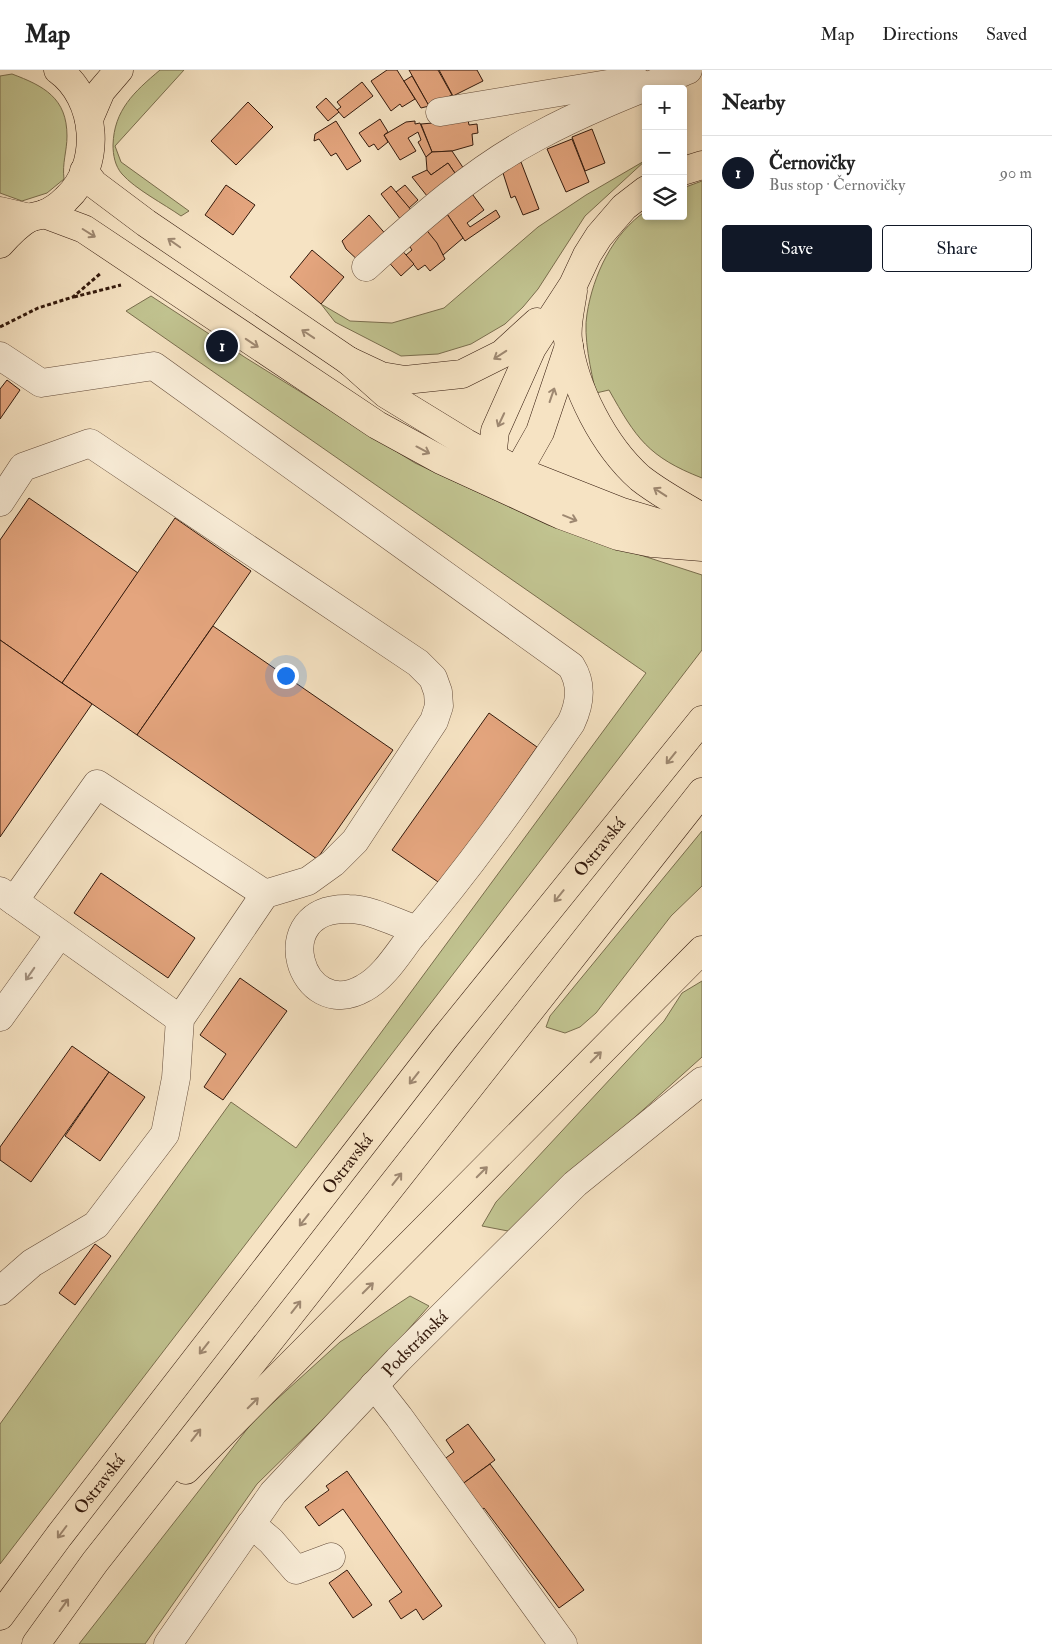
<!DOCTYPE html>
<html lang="en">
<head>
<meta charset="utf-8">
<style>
	:root { --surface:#fff; --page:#f6f6f6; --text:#222; --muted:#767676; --line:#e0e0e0; --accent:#111827 }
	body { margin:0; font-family:"IM FELL Double Pica",serif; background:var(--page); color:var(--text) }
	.controls { position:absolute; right:15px; top:15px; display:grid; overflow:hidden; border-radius:5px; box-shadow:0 2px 8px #0003 }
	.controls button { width:45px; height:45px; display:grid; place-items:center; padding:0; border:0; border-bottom:1px solid var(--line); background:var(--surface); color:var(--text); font:25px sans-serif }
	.you { position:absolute; left:285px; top:605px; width:18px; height:18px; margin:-12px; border:4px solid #fff; border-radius:50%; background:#1a73e8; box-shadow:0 0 0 8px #1a73e833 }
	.badge { display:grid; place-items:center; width:32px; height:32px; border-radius:50%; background:var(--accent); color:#fff; font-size:16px; font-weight:700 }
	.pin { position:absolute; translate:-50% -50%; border:2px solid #fff; box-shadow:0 1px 5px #0006 }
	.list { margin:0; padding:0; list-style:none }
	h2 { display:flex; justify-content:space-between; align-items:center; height:65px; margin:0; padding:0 20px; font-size:21px }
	h2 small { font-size:16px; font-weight:400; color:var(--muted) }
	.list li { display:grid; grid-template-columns:32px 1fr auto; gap:15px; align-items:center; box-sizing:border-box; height:75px; padding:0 20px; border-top:1px solid var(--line) }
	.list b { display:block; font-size:19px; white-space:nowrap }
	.list p { margin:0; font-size:16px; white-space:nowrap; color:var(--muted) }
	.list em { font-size:16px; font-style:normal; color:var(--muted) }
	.actions { display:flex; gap:10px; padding:15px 20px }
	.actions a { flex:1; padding:11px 0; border:1px solid var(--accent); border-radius:5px; text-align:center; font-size:18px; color:var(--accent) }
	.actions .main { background:var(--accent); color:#fff }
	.icon { flex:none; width:28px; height:28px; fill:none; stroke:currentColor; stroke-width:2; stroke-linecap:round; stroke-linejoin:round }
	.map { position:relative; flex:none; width:702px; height:1574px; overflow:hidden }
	header { display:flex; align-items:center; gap:30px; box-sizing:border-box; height:70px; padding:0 25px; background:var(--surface); border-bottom:1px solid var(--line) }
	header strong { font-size:24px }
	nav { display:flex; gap:28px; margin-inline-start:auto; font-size:18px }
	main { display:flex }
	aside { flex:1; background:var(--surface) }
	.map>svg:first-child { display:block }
	.green { fill:#c1c390; stroke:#7a6e4e }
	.building { fill:#e4a57e; stroke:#33190c }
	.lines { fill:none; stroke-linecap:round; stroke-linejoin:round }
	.minor-casing { stroke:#644c3a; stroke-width:29 }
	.major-casing { stroke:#33190c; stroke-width:29 }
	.highway-casing { stroke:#33190c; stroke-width:29 }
	.path { stroke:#33190c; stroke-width:3; stroke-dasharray:4 2.5; stroke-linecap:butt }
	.minor { stroke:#f9edd8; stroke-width:28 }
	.major { stroke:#f6e3c3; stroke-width:28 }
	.highway { stroke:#f6e3c3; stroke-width:28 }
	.oneway { stroke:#9e8871 }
	.oneway2 { stroke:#a08e7c }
	.labels { text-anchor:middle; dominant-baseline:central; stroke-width:4; stroke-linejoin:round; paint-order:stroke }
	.street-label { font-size:18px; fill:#33190c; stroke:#f9edd8 }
</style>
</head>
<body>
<header>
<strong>Map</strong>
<nav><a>Map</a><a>Directions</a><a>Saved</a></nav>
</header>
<main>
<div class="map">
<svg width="702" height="1574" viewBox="0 0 702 1574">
	<rect width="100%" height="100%" fill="#f6e3c3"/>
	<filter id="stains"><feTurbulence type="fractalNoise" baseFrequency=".004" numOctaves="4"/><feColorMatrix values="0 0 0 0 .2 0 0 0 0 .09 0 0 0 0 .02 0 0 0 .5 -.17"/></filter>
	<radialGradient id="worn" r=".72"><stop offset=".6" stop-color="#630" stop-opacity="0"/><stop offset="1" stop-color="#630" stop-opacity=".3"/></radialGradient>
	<!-- green -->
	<g class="green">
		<path d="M160,0H184L115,76L121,92L189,141L181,146C164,134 135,119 122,104C115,96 113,85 113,75C114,40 134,22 160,0Z"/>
		<path d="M12,4C44,16 67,28 67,66C67,81 62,93 64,109L47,123L22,131L0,123V6Z"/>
		<path d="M646,90L585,146L538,219L523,237L505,254L471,274L438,284L401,286L335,252L321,234L350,251L392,253L444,238L538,157L586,125Z"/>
		<path d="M702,111V408C648,387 636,368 609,320L596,323C591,302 583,265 587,244C593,205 613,163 646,141V146H683V118Z"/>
		<path d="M151,226L246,288L415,393L548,455L702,505V580L0,1494V1354L231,1032L296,1078L646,603L126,241Z"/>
		<path d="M702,761V816L671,846L596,943L580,957L565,963L546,957L550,946Z"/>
		<path d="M702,911V987L508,1161L482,1156L496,1132L664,951L682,923Z"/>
		<path d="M410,1226L429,1236L367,1306L257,1414L145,1574H79L255,1349L340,1272Z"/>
	</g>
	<!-- building -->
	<g class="building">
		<path d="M387,0H397L415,29L402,37L400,34L391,41L371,11Z"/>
		<path d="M409,0H438L452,25L429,36Z"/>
		<path d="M439,0H477L483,11L453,26Z"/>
		<path d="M412,6L429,36L421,38L404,11Z"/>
		<path d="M362,12L373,26L344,48L337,40L341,37L337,32Z"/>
		<path d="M326,28L339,42L328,51L316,37Z"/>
		<path d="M248,32L273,57L236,95L211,71Z"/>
		<path d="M380,49L388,62L384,65L388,72L378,80L374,74L369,77L359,63Z"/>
		<path d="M468,50L469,55L477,54L478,63L472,64L473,75L452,81L432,82L421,54Z"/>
		<path d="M336,51L361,91L347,100L336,83L331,86L319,69L314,71L315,64Z"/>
		<path d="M415,51V54L420,53L432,82L426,87L418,72L421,70L418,62L408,68L416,81L400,90L384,65L406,52Z"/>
		<path d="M592,59L605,93L585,101L572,67Z"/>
		<path d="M572,69L589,112L566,122L547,79Z"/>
		<path d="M452,81L466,102L459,109L448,93L431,105L427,100L426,87L432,82Z"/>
		<path d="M521,92L539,139L523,145L515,126L511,128L503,103L506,101V99Z"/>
		<path d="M448,93L459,109L431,131L412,107L427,100L431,105Z"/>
		<path d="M226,115L255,135L233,165L205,145Z"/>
		<path d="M405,115L418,130L409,138L396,122Z"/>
		<path d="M391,116L412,141L401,150L381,124Z"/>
		<path d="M470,121L484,140L467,153L470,157L496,140L500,147L465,171L445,141Z"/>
		<path d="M445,141L463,168L443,185L424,157Z"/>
		<path d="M369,145L389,168L362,194L346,179L342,171Z"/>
		<path d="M424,157L437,173L445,189L430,201L425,195L418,200L406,185L412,180L406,171Z"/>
		<path d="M399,177L414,194L401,206L385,188Z"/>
		<path d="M312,180L344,207L321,234L290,207Z"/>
		<path d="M7,310L20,320L0,349V319Z"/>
		<path d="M29,428L138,503L62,613L0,570V470Z"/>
		<path d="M175,448L251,501L137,665L62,613Z"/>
		<path d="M213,556L393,680L317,789L137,665Z"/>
		<path d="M0,570L92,634L0,767Z"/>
		<path d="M489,643L537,677L441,814L392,780Z"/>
		<path d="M101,803L195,868L168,908L74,843Z"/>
		<path d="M240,908L287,941L223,1030L204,1017L226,984L200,965Z"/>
		<path d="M72,976L109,1002L31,1112L0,1090V1077Z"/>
		<path d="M109,1002L145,1027L100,1091L65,1066Z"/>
		<path d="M95,1174L111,1186L75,1235L59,1223Z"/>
		<path d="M468,1354L495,1390L461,1415L443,1390L454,1382L446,1370Z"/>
		<path d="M490,1394L584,1520L559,1538L484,1438L480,1441L461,1415Z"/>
		<path d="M347,1401L442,1536L423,1550L416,1539L401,1549L389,1531L402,1522L343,1439L319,1456L305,1437L329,1420L326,1416Z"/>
		<path d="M347,1500L372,1535L353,1548L329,1513Z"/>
	</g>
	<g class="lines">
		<defs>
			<g id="minor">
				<path d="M440,42L620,12H638"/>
				<path d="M366,197C419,149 475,99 538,66C586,40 638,20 688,0"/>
				<path d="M0,286L41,313L154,296L571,596C583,615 580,634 571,653C520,727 468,800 410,868C397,885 383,908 364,918C300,955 265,836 349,839C371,839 396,853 417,860"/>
				<path d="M0,432L23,397L90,373L418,593L433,608L438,622L439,636L434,651L355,771L333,793L308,811L265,824L180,949L176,1008L165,1064L96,1155L32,1193L0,1221"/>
				<path d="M0,821L180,949"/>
				<path d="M14,831L97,714L265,824"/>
				<path d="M0,947L59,865"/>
				<path d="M374,1315L399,1347L563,1574"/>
				<path d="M251,1454L271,1471L296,1500L331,1487"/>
				<path id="s1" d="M168,1574L273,1423L398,1290L575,1114L702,1011"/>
			</g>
			<g id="major">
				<path d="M89,49L101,21L119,0"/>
				<path d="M84,101L94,114L146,153L349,291L386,324L466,373L518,401L622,442L696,464"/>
				<path d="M0,141L30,148"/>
				<path d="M44,144L84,159L377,355L441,390L561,445L618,466L652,473L702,477"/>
				<path d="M0,174C8,165 19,154 29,148C33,146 39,146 44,144C52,141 60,135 66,129C103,95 97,28 58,0"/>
			</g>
			<g id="highway">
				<path d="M683,101L702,95"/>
				<path d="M573,221C571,237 566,254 568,270C574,318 604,376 640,408C659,423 681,435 702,447"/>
				<path d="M349,291L381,306L405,310L462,304L502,284L537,252"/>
				<path d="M492,388L495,361L532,278L573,215L587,185L599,166L624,137L646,120"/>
				<path d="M518,401L540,362L569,276"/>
				<path d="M186,1400L702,880"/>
				<path id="s2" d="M0,1546L59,1466L444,969L702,650"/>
				<path d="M36,1574L95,1492L702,722"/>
			</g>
		</defs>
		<!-- minor casing -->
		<use href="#minor" class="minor-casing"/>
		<!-- major casing -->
		<use href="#major" class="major-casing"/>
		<!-- highway casing -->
		<use href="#highway" class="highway-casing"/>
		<!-- path -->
		<g class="path">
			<path d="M74,227L121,215"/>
			<path d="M0,257L38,238L73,227L101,203"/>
		</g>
		<!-- minor -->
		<use href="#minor" class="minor"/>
		<!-- major -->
		<use href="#major" class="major"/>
		<!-- highway -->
		<use href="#highway" class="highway"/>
	</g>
	<!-- one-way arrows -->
	<defs><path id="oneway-shaft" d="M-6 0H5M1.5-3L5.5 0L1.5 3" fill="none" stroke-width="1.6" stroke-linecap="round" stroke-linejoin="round" transform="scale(1.25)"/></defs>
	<g class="oneway">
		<use href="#oneway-shaft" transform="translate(89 163) rotate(32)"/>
		<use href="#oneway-shaft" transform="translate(174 173) rotate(-145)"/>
		<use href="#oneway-shaft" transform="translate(308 264) rotate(-146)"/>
		<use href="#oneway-shaft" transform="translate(252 273) rotate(34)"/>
		<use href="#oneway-shaft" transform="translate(500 285) rotate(147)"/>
		<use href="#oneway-shaft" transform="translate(552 325) rotate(-71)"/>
		<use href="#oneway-shaft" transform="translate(501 350) rotate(115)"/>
		<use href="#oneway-shaft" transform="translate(423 380) rotate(28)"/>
		<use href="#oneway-shaft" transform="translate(660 422) rotate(-147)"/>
		<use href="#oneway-shaft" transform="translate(570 448) rotate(22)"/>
		<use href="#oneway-shaft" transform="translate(671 688) rotate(129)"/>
		<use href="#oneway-shaft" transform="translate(559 826) rotate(129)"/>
		<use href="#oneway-shaft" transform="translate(596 987) rotate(-45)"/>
		<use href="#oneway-shaft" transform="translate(414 1008) rotate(128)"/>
		<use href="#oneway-shaft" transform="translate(482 1102) rotate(-45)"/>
		<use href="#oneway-shaft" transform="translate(397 1109) rotate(-52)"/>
		<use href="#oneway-shaft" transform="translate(304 1150) rotate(128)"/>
		<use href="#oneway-shaft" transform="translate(368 1218) rotate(-45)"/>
		<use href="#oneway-shaft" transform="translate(296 1237) rotate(-52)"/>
		<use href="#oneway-shaft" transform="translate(204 1278) rotate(128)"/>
		<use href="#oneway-shaft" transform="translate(253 1333) rotate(-45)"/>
		<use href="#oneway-shaft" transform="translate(196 1365) rotate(-52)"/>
		<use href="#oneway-shaft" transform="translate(62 1462) rotate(127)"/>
		<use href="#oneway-shaft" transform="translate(64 1535) rotate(-54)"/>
	</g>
	<use class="oneway2" href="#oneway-shaft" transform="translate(30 904) rotate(125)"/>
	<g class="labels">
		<!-- street labels -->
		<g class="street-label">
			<text stroke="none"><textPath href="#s2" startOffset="975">Ostravská</textPath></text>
			<text stroke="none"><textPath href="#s2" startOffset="570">Ostravská</textPath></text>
			<text stroke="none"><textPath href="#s1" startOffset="390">Podstránská</textPath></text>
			<text stroke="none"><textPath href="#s2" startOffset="165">Ostravská</textPath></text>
		</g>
	</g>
	<rect width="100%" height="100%" filter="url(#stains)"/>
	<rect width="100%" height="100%" fill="url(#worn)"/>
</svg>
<div class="controls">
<button>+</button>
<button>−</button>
<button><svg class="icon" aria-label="layers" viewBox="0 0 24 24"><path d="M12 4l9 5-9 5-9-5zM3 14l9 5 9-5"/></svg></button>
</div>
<div class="you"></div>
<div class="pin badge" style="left:222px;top:276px">1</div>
</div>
<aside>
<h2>Nearby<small></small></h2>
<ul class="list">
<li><span class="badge">1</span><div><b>Černovičky</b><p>Bus stop · Černovičky</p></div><em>90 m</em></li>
</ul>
<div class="actions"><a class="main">Save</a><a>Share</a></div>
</aside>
</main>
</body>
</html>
